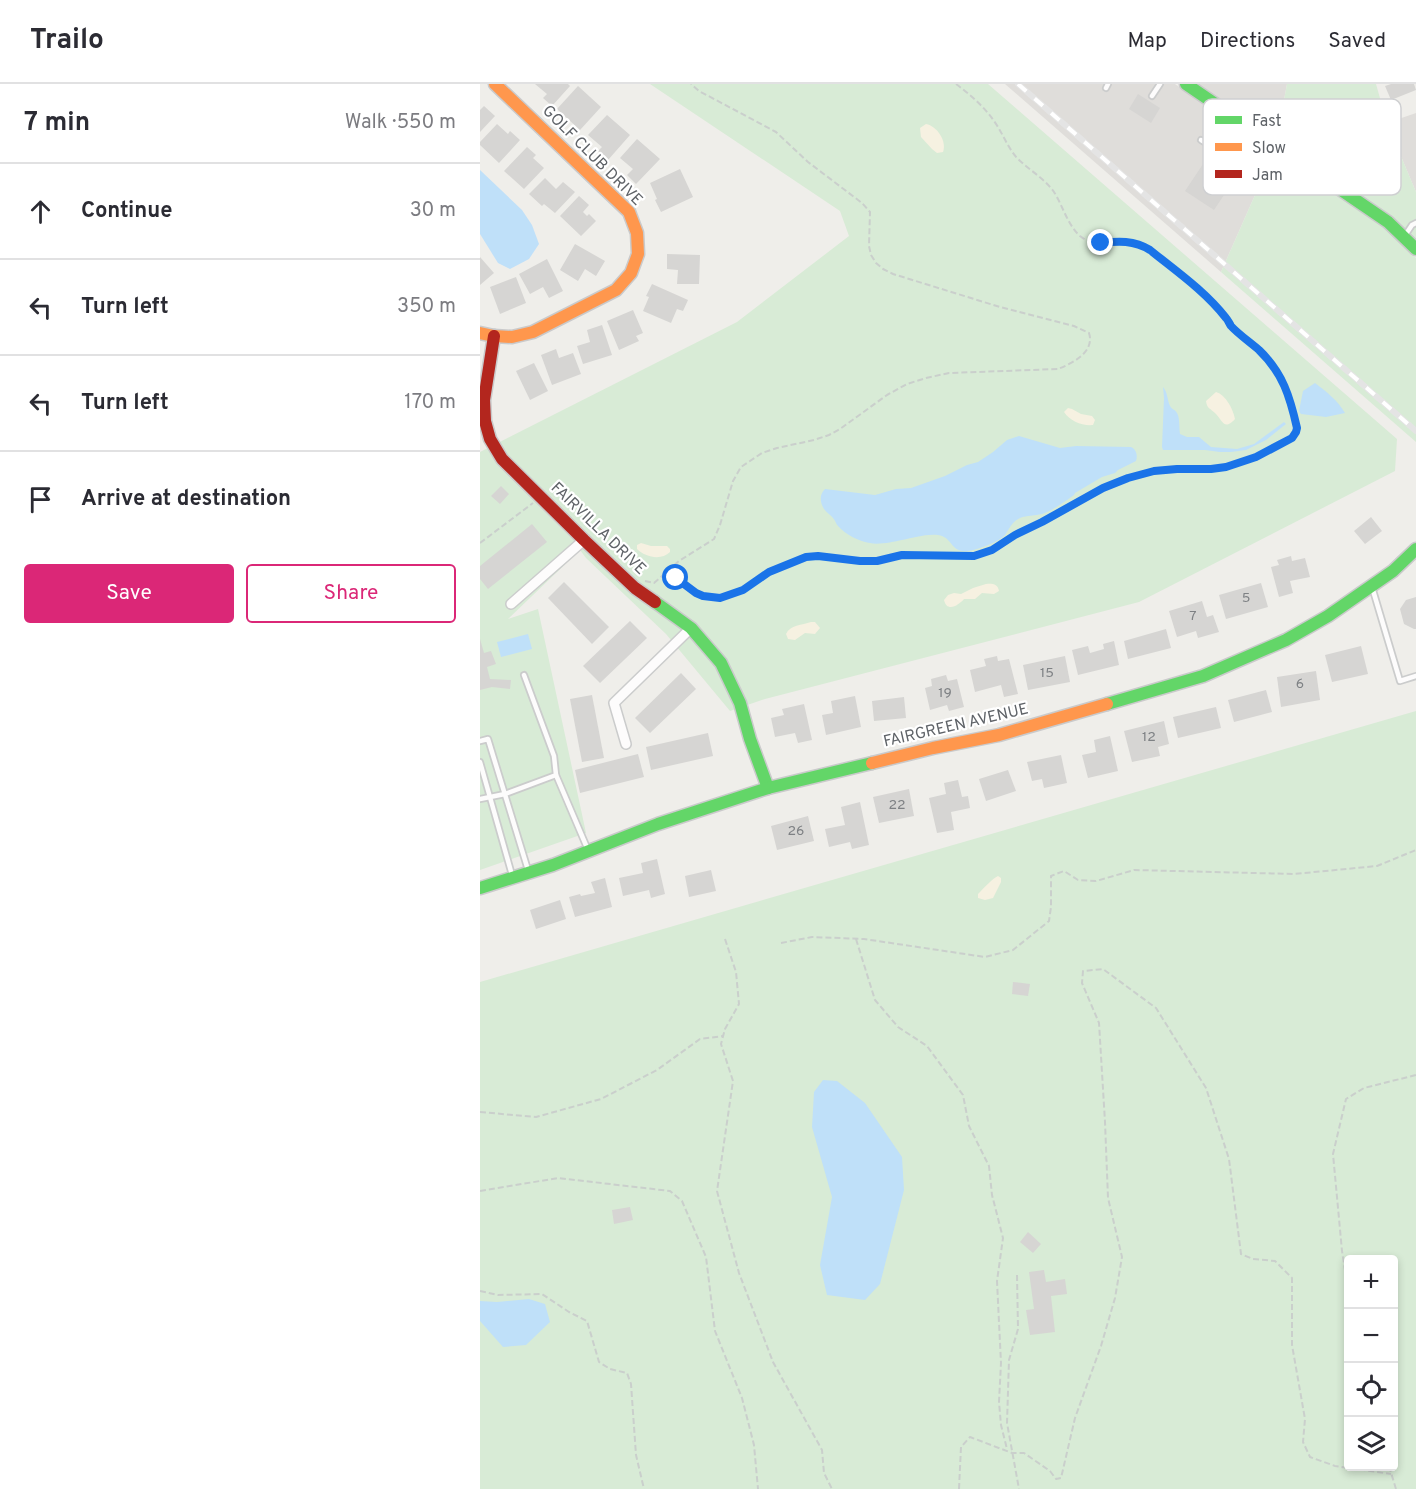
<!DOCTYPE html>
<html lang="en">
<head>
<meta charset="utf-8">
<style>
	:root { --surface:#fff; --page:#f7f7f7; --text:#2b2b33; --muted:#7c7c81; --line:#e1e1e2; --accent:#db2777 }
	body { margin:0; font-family:Overpass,sans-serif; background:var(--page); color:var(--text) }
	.controls { position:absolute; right:18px; bottom:18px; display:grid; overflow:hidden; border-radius:6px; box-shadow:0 3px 9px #0003 }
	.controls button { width:54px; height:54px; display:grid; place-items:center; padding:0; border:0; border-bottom:2px solid var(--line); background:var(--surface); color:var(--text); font:30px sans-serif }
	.stop { position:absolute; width:18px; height:18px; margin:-14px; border:4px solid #1a73e8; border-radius:50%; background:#fff }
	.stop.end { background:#1a73e8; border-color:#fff; box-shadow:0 2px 6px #0008 }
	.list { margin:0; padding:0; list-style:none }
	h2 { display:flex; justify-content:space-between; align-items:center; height:78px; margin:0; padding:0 24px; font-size:26px }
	h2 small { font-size:20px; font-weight:400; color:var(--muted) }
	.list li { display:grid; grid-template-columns:39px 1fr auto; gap:18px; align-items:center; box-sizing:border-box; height:96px; padding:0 24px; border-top:2px solid var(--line) }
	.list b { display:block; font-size:22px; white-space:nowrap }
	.list em { font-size:20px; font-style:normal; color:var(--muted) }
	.actions { display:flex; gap:12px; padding:18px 24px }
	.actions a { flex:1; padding:14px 0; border:2px solid var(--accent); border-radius:6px; text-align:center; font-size:21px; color:var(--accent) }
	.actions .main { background:var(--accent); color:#fff }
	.icon { flex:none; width:33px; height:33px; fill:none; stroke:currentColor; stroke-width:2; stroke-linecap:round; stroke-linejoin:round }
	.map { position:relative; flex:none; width:936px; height:1405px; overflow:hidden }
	header { display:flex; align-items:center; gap:36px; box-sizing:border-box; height:84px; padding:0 30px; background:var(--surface); border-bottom:2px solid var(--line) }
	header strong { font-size:28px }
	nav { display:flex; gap:33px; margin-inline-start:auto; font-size:21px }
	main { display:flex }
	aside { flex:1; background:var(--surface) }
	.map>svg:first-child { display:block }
	.industrial { fill:#dfddda }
	.green { fill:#d8ebd6; fill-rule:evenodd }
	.sand { fill:#f6f1e1 }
	.water { fill:#bfe0f9 }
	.building { fill:#d6d5d3 }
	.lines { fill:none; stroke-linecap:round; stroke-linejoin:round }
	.lane-casing { stroke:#cbcccc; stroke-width:8 }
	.street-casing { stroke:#cbcccc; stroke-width:12 }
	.fast-casing { stroke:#cacacb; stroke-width:15 }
	.slow-casing { stroke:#cacacb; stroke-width:15 }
	.jam-casing { stroke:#cacacb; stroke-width:15 }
	.path { stroke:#cacfcc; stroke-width:2; stroke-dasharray:6 3; stroke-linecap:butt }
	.lane { stroke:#fdfcfc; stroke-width:4.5 }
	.street { stroke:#fdfcfc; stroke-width:9 }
	.fast { stroke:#63d668; stroke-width:12 }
	.slow { stroke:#ff974d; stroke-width:12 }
	.jam { stroke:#b3261e; stroke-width:12 }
	.rail-casing { stroke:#e4e4e4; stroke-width:6 }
	.rail { stroke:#fff; stroke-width:4; stroke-dasharray:11; stroke-linecap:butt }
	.route { stroke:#1a73e8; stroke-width:8 }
	.labels { text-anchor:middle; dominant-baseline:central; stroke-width:4.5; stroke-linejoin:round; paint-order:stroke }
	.number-label { font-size:14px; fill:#7e8184 }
	.street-label { font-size:16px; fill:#5f6368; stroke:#fff }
	.key { fill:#fff; stroke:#cfd0d2; stroke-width:1.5 }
	.key-label { font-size:16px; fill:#5f6368 }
</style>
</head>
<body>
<header>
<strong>Trailo</strong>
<nav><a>Map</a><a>Directions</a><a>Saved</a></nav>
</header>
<main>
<aside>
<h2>7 min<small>Walk · 550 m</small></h2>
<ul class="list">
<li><svg class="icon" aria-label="ahead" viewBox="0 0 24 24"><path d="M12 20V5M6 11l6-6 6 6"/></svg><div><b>Continue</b></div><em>30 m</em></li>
<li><svg class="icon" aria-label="left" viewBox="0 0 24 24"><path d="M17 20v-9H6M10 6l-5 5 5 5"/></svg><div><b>Turn left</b></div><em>350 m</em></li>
<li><svg class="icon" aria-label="left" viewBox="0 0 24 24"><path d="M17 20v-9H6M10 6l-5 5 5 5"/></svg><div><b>Turn left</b></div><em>170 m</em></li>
<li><svg class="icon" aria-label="arrive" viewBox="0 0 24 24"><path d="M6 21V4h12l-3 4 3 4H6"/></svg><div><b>Arrive at destination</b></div></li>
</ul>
<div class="actions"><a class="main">Save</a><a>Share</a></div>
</aside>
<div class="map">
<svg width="936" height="1405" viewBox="0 0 936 1405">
	<rect width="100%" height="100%" fill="#efeeea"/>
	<!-- industrial -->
	<g class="industrial">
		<path d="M525,0H695L794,68L741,188Z"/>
		<path d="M718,0H807L797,54L773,38Z"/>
		<path d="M936,29V108L907,39Z"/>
	</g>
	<!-- green -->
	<g class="green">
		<path d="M170,0H508L917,355L915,387L659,518L285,615L250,627L186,550L106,474L100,466L28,535L58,525L106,749L0,786V368L257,238L369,152L360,127Z"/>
		<path d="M807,0H896L907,39L936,108V156L912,132L797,54Z"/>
		<path d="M794,68L905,143L936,174V358L741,188Z"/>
		<path d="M936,627V1405H0V898ZM868,1176H914V1382H868Z"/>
	</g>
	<!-- sand -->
	<g class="sand">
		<path d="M446,40C457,42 467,57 463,68L457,69L452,65L441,53L440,44Z"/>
		<path d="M736,308C746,311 753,325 755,335C744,347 743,337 735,329C730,324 727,325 726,317Z"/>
		<path d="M588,324L592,325L601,330L612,332L615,336L613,341C602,342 590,337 584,328Z"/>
		<path d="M161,459L171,462H187L190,465V468C181,477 165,473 157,465V461Z"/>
		<path d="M506,500C512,499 518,500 519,507L514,510L502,509L495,515H484C479,521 467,529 464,516L468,511L474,509L481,510L493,504Z"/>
		<path d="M331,538H335L340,544L335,550L325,549L315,556L308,555L306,550C310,541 322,541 331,538Z"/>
		<path d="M518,792L521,794V798L513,814L505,816L498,814V810C502,806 513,794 518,792Z"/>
	</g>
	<!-- water -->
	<g class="water">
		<path d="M0,86L42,126L52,141L59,160L49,175L30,185L18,179L0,150Z"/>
		<path d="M835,299C847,308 858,317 865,329L846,333L821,330L819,327L823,307Z"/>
		<path d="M683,303C688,309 687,315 690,322C693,327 694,324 697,329C700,334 699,344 700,350L707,353H719L731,363L757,365L774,360L804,338L806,340L786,356L766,366L751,368H740L725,366H683L682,363L684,314Z"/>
		<path d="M539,352L580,364L596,362L651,363C656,365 658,371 656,377L638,386L635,389L622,393L595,409L594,411C584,418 574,426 562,430C555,432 547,431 540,434C532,438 530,444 525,451C519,458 497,466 488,467C470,469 473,453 458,451C444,450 434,454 422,456C413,458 398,461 390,459C380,458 365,450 358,442C356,440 355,436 353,434C351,431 347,429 344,425C340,418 339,411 345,405L395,411L416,405L431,404L465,392L487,381L498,378L513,368L527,356Z"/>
		<path d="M48,550L52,565L21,573L17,558Z"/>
		<path d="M343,996L357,997L385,1019L422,1073L424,1106L400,1200L385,1216L347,1211L340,1181L352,1113L332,1043L334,1008Z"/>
		<path d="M49,1215L65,1220L70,1238L46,1261L23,1263L0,1237V1217L17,1218Z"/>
	</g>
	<!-- building -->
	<g class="building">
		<path d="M55,0H88L90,2L72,22L63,14L67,10Z"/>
		<path d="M911,0H934L936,6L911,16L905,2Z"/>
		<path d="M98,2L121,23L100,46L77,25Z"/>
		<path d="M658,10L680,24L671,39L649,25Z"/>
		<path d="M4,22L15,32L0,48V26Z"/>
		<path d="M127,31L150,51L128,76L118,67L122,63L108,51Z"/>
		<path d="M17,40L28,50L30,47L40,56L19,79L0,61V58Z"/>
		<path d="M157,55L180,75L156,100L147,91L153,85L140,74Z"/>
		<path d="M47,63L56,71L53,74L64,84L44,105L24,87Z"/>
		<path d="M729,71L758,90L734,126L705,107Z"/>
		<path d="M200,85L213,113L181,128L175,116L177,115L170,99Z"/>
		<path d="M65,94L76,105L83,98L95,108L75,129L64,120L62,122L49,110Z"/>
		<path d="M99,112L109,121L103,128L107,132L109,130L116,137L101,152L80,132Z"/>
		<path d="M95,160L125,177L116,192L105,185L98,197L80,186Z"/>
		<path d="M187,170L220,171L219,200H197L198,186L187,185Z"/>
		<path d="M0,173L14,189L0,201Z"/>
		<path d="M67,175L83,207L69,214L63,203L50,210L39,190Z"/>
		<path d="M36,193L46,219L20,230L10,203Z"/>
		<path d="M172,200L208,216L203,227L197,225L191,239L163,227L169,213L166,212Z"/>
		<path d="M153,226L163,249L156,252L159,257L139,266L127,237Z"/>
		<path d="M122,241L132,271L103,280L97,262L110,258L107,246Z"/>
		<path d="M76,265L79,274L93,269L101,290L72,301L61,271Z"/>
		<path d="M54,279L68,307L50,316L36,287Z"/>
		<path d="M21,402L29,410L20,420L11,412Z"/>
		<path d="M891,433L902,447L885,460L874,447Z"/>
		<path d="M52,440L67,458L8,505L0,495V482Z"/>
		<path d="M811,472L812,477L825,474L830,493L810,497L813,509L799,513L791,483L799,481L797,476Z"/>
		<path d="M84,498L129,543L112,560L68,514Z"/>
		<path d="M781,499L788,523L746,535L739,511Z"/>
		<path d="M936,513V545H934L924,540L920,525L926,516Z"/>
		<path d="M722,517L727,533L733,531L739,548L718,554L716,547L697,553L689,527Z"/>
		<path d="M150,537L167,554L120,599L103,582Z"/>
		<path d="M686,545L691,564L648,575L644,557Z"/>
		<path d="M0,555L4,569L11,567L16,580L7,583L10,595L31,596L30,605L12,603L0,606Z"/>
		<path d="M634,557L639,581L598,591L592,566L608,562L610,569L624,565L623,560Z"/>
		<path d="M881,562L888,590L852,598L845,571Z"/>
		<path d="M517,572L518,577L529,575L538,610L524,613L521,601L495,608L490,586L506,582L504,575Z"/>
		<path d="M585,572L590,598L548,606L543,581Z"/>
		<path d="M836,587L840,616L801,623L797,593Z"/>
		<path d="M201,589L216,605L170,649L155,634Z"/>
		<path d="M466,591L468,597L477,595L484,623L469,627L467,621L450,626L445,604L452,602L451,595Z"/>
		<path d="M786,606L792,628L754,638L748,616Z"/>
		<path d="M112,611L124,674L102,678L90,615Z"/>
		<path d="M375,612L381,643L346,651L342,631L353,629L351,617Z"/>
		<path d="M424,613L426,634L394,637L392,617Z"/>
		<path d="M324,620L332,656L318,659L315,649L295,653L291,634L304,631L302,625Z"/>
		<path d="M736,623L741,644L698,654L693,633Z"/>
		<path d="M684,637L689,660L678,663L680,672L652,678L644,647Z"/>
		<path d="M228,649L233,672L171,686L166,663Z"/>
		<path d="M630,652L638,687L608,694L602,671L616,668L614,656Z"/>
		<path d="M158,670L164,693L100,709L95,686Z"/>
		<path d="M581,671L587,699L564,704L562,695L552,697L547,678Z"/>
		<path d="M528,686L536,707L506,717L499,695Z"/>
		<path d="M478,696L482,713L488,712L490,724L471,728L474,746L457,749L449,714L466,710L464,699Z"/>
		<path d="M429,705L434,732L399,739L393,713Z"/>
		<path d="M380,718L389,761L372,765L370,758L349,763L345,745L365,741L361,723Z"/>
		<path d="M328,732L334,757L297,766L291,742Z"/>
		<path d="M177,775L185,810L171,814L169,806L143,812L139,794L163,789L161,779Z"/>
		<path d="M231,786L236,807L209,813L205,792Z"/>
		<path d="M125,794L132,823L95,833L89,813L100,810L101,812L115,809L111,798Z"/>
		<path d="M80,816L86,835L56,845L50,826Z"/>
		<path d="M533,898L550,900L548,912L532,910Z"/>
		<path d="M150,1123L153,1136L134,1140L132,1126Z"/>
		<path d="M548,1148L561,1160L553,1169L540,1158Z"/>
		<path d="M564,1186L566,1198L585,1195L587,1210L571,1212L575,1248L550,1251L546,1226L554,1225L549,1188Z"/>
	</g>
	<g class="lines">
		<defs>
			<g id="lane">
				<path d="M626,4L628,0"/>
				<path d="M672,12L680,0"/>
				<path d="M721,56L751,74L769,46"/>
				<path d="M924,153L932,141L936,139"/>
				<path d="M892,503L920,597L936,592"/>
				<path d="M0,657L8,655L48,786"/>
				<path d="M0,678L32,791"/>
				<path d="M76,691L108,766"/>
				<path d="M0,715L25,710L76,691L74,672L44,591"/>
			</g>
			<g id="street">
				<path d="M31,520L104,456"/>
				<path d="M146,660L134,619L211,544"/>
			</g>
			<g id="fast">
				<path d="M706,0L908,138L936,165"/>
				<path d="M175,518L211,544L241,579L260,619L270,655L288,704"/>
				<path d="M627,620L723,592L806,556L848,532L913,487L936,465"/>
				<path d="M0,804L73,781L178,740L288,704L392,679"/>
			</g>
			<g id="slow">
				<path d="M0,249L14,252L32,253L53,248L136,206L151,189L158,170L157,149L149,128L15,0"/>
				<path d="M392,679L453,664L519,651L627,620"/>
			</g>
			<path id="jam" d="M14,252L4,316L5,337L10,355L22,375L104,456L155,504L175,518"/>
		</defs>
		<!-- lane casing -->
		<use href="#lane" class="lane-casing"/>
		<!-- street casing -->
		<use href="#street" class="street-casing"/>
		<!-- fast casing -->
		<use href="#fast" class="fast-casing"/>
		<!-- slow casing -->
		<use href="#slow" class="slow-casing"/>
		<!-- jam casing -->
		<use href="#jam" class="jam-casing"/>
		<!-- path -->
		<g class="path">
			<path d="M0,459L53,419"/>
			<path d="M182,493L193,492L216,509L223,512L240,514L263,506L279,494L310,479L332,472L349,473L380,477H397L422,471L494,472L512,466L535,451L563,438L609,411L623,404L648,394L681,386L731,385L746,383L776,373L812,354L817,344L812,323L807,306L795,283L784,271L751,242L747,235L734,221L710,198L670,166C664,161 657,159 649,158C633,155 614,164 600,152C587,140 583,122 574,108C564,94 549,86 537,74C529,65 524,53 518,43C507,25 492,12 476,0"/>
			<path d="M165,497L174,499L199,477L234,455L240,441L253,397L261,383L282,369L297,364L334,356L349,351L360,345L407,311L427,300L446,294L469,289L578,285C593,279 615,268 609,249L594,242L520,223L413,190L403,185L396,179L391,171L389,162L390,128L382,119L328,78L296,48L219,7L211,0"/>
			<path d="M245,855L256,888L259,920L245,945L241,960L253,997L237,1107L259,1189L293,1278L342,1366L344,1389L352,1405"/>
			<path d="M376,855L395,916L418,943L447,962L483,1011L489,1042L509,1082L512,1111L523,1154L517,1197L521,1279L519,1318L521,1341L527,1365"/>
			<path d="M301,859L332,853L384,855L505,873L533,866L569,837L571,823V792L584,787L598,796L616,797L654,786L814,790L897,782L936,766"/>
			<path d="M0,1028L56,1033L121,1015L177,986L220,955L243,952"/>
			<path d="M0,1107L78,1094L190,1107L202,1117L226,1173L235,1247L262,1314L274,1361L278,1405"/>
			<path d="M537,1191L538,1245L529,1276L527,1339L539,1405"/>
			<path d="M868,1205L862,1167L853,1070L866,1015L884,1004L936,991"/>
			<path d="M0,1207L18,1211L62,1210L89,1228L107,1237L119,1278L130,1285L147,1289L151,1300L156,1371L164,1405"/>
			<path d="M909,1382L916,1405"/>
			<path d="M479,1405L481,1363L490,1353L532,1369H544L570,1387L576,1395L581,1394L595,1334L621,1262L635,1214L642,1173L628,1114L625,1038L619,939L602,899L603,887L623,885L676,924L726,1004L749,1075L761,1170L773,1175L795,1177L812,1194V1261L825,1335L823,1358L830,1373L855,1382L911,1390"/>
		</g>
		<!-- lane -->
		<use href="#lane" class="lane"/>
		<!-- street -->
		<use href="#street" class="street"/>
		<!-- fast -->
		<use href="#fast" class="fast"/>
		<!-- slow -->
		<use href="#slow" class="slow"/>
		<!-- jam -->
		<use href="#jam" class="jam"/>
		<defs>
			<path id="rail" d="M538,0L936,347"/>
		</defs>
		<!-- rail casing -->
		<use href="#rail" class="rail-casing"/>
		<!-- rail -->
		<use href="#rail" class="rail"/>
	</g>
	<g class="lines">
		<!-- route -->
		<path class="route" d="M196,494L216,509L223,512L240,514L263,506L289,488L326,473L338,472L380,477H397L422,471L494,472L512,466L535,451L562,438L623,404L648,394L674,387L697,385H731L746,383L776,373L812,354L816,348L817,344C810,313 803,289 779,266C771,259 757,249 751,242C749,239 748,236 746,234C725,207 696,187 670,166C654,156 638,157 621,159"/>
	</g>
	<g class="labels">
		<!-- number labels -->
		<g class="number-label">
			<text x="766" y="514">5</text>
			<text x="713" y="532">7</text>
			<text x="567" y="589">15</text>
			<text x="820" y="600">6</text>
			<text x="465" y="609">19</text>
			<text x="669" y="653">12</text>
			<text x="417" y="721">22</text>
			<text x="316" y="747">26</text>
		</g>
		<!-- street labels -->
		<g class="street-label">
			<text transform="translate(112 72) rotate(45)">GOLF CLUB DRIVE</text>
			<text transform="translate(118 445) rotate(44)">FAIRVILLA DRIVE</text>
			<text transform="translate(476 642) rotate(-13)">FAIRGREEN AVENUE</text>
		</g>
	</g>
	<!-- legend -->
	<rect x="723" y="15" width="198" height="96" rx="9" class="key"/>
	<rect x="735" y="32" width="27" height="8" fill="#63d668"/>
	<rect x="735" y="59" width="27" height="8" fill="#ff974d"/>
	<rect x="735" y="86" width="27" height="8" fill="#b3261e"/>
	<g class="key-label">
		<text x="772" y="42">Fast</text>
		<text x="772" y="69">Slow</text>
		<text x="772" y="96">Jam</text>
	</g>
</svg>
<div class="controls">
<button>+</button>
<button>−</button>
<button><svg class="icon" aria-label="locate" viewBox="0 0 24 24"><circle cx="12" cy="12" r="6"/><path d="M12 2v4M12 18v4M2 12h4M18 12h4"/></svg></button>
<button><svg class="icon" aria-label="layers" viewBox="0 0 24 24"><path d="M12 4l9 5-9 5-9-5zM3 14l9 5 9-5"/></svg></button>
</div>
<div class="stop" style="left:196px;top:494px"></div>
<div class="stop end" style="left:621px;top:159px"></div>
</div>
</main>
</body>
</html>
